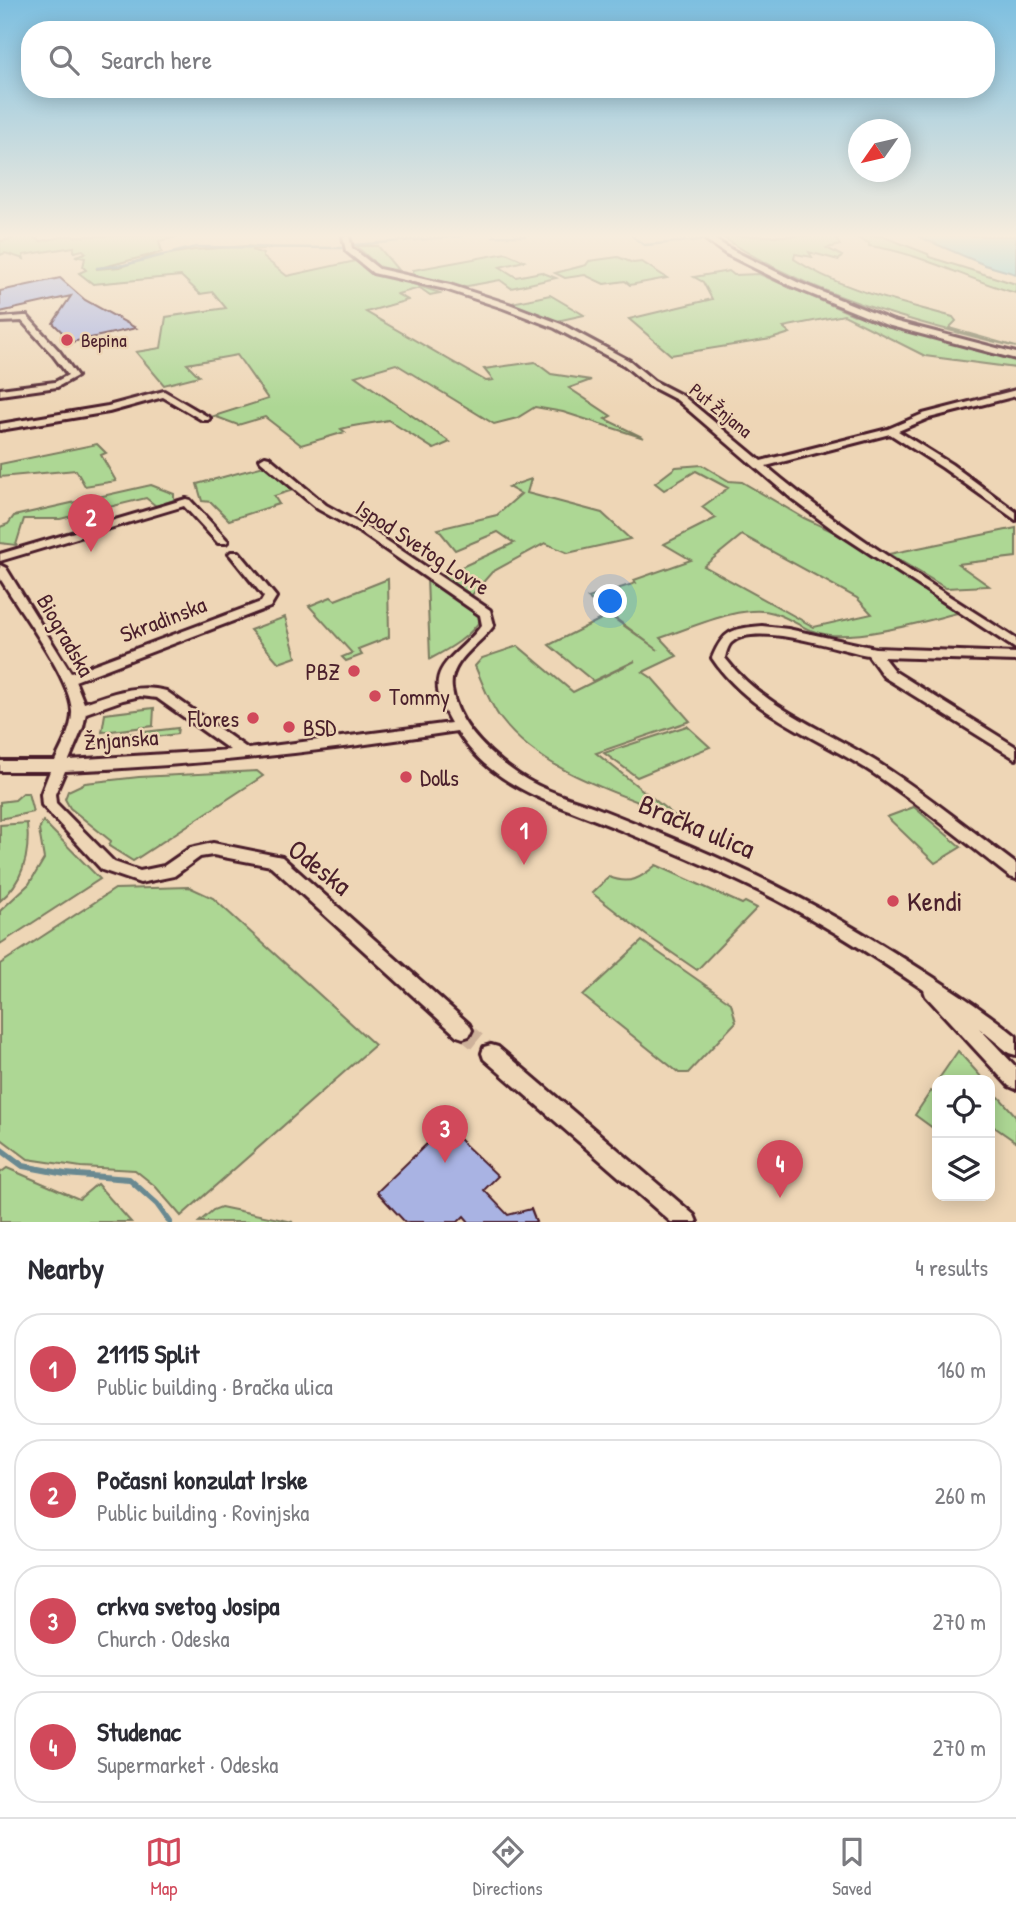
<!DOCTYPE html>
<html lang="en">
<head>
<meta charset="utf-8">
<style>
	:root { --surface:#fff; --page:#f2f2f3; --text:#2b2b33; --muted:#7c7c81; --line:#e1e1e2; --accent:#d1495b }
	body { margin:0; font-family:"Patrick Hand",sans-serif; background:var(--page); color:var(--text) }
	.controls { position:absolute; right:21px; bottom:21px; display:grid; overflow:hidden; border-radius:14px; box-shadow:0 4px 18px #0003 }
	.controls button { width:63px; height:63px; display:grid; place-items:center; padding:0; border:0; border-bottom:2px solid var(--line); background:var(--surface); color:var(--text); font:35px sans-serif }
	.compass { position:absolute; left:848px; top:119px; width:63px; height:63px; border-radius:50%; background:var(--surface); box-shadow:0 4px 18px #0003; rotate:236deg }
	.you { position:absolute; left:611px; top:602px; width:24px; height:24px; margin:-18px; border:5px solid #fff; border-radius:50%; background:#1a73e8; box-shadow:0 0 0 10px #1a73e833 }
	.badge { display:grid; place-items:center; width:46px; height:46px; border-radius:50%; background:var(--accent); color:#fff; font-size:23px; font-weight:700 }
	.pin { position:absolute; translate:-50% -58px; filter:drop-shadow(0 2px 4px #0008) }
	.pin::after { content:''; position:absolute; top:37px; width:24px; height:21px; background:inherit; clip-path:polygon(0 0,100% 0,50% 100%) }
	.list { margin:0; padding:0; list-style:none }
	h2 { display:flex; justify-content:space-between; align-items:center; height:91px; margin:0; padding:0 28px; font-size:30px }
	h2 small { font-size:23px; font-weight:400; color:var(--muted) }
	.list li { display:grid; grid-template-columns:46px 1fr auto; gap:21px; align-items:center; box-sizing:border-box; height:112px; margin:0 14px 14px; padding:0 14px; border:2px solid var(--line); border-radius:28px }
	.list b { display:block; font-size:26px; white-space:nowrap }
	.list p { margin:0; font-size:23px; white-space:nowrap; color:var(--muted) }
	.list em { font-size:23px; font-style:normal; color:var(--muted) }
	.icon { flex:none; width:38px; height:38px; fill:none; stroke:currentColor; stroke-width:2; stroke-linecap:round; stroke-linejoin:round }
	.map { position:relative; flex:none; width:1016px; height:1222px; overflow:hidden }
	.search { position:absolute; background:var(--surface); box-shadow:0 4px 18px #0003; left:21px; right:21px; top:21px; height:77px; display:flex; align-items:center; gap:18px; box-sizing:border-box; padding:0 24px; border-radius:28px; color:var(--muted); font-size:26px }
	.sheet { height:595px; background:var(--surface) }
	nav { display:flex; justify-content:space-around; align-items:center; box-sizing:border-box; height:98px; border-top:2px solid var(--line); background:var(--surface); font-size:19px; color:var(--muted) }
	nav a { display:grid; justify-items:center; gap:4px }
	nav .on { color:var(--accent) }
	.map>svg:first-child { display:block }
	.green { fill:#add794; stroke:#7c7b60; stroke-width:2; fill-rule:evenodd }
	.water { fill:#7ed0d5; stroke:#698991; stroke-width:2 }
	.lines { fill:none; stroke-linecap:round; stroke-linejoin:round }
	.stream-far1 { stroke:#698991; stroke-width:2.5 }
	.stream { stroke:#698991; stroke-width:6 }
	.building { fill:#a9b3e3; stroke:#4a1f2b; stroke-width:2 }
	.minor-tunnel { stroke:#cdb19a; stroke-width:18; stroke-dasharray:18 9; stroke-linecap:butt }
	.minor-casing { stroke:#4a1f2b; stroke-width:6 }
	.minor { fill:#eed6b6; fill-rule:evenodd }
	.poi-dot { fill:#d1495b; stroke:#eed6b6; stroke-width:2.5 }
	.labels { text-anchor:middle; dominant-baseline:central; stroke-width:5; stroke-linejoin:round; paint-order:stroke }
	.far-poi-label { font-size:19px; fill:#4a1f2b; stroke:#eed6b6; text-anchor:start }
	.far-street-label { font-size:19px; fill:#4a1f2b; stroke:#eed6b6 }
	.street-label { font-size:23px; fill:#4a1f2b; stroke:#eed6b6 }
	.poi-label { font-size:23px; fill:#4a1f2b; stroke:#eed6b6; text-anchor:start }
	.near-street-label { font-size:28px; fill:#4a1f2b; stroke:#eed6b6 }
	.near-poi-label { font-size:28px; fill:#4a1f2b; stroke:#eed6b6; text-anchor:start }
</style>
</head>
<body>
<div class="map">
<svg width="1016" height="1222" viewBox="0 0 1016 1222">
	<rect width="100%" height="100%" fill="#eed6b6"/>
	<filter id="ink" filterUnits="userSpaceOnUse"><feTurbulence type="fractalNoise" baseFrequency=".0143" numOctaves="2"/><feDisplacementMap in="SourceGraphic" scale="14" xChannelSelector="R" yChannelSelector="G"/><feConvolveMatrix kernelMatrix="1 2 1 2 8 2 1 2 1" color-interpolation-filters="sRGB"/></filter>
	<g filter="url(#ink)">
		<!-- green -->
		<g class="green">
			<path d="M11,236H30L41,241L67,236H182L159,241L162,252L96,269L120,267L150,257L194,250L246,246L271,248L252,250L263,254V257L287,276L360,260L395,278L440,293L430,295L420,288L397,294L408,300L366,312L486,381L493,380L484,369L535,362L551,374L591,380L569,388L611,416L605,419L644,438L563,412L535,407L517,418L494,424L396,364L355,376L450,442L434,449L388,420C371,424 357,424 341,429L345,432L301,445L265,417L238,425L214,416L268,399L237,355L187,364L199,376L164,385L136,352L161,348L166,317L226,308L213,292L200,294L181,276L93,284L79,273L86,270L83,267L85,258L75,256L86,253L83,250L74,252V247L23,255L24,259L5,253L0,255V241L12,239Z"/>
			<path d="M721,236H834L840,245L827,248L842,256L839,260L809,252L812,257L795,254L794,259C840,290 900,302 953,317L956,321L949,328L1016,347C911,321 812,297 721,236Z"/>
			<path d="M852,236H882L928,254L929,257L1016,284V293C967,280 919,252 869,246V243Z"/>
			<path d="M356,246H378L398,270L376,268L373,261Z"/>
			<path d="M506,253L524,261L500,267L516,277L541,272L556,278L511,288L500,280L457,288L413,274V270Z"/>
			<path d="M618,257L633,263L642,262L667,278L630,285L625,281L604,284L585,275L565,278L555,273L586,265L589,261Z"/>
			<path d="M729,271L734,275L759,274L854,315L858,314L907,331L1016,359V368L925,356L844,315L783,327L790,333L771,339L671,355L629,319L712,299L703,282L694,277Z"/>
			<path d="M550,295L584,315L557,321L507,304Z"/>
			<path d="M97,444L106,453L101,455L116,481L85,486L76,470L0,477V464Z"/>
			<path d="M702,465L729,481L742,482L804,518L832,531L961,612C921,622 869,638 829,635C808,633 793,619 774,613C743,603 691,628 660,638L677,656L643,672L652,678L690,721L596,753L675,816C617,793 540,771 501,719C489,703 483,684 475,666L482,658L518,646L573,692L635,661L593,681L549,645L609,615L658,650L588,598L636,583L634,580L691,560L664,544L716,518L702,507L728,488L696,471L664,490L655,483L676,467ZM742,535L857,598L872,614L814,627L704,566Z"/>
			<path d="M264,466L293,490L274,496L279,504L229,520L211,502L202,501L197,484Z"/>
			<path d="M531,479L527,493L602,513L630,539L568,553L545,543L492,572L471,596L442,576L514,543L498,532L455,550L438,529L497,515L521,494L508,487Z"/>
			<path d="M151,485L174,494V500L156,506L146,498L60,519H24L16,545L0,543V527L8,524L14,516Z"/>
			<path d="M1016,528V557L958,564L989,586L946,588L889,554Z"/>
			<path d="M427,578L482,617C471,637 449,649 430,659Z"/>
			<path d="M388,579L389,637L358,649L362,655L346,661L342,657L352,653L309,606L331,597L335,600Z"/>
			<path d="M285,617L296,657L279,663L250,630Z"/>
			<path d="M154,708L153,726L102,732L105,714Z"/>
			<path d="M687,726L710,747L637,777L604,753Z"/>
			<path d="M178,728L177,734L94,745L95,738Z"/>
			<path d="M257,771L263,776L133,861L109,846L111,841L70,808L65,799L68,791L85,783L139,777Z"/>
			<path d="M23,793H28L33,812L0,819V802L15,800Z"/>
			<path d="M914,807L961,847L935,863L887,817Z"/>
			<path d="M43,821L100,879L0,944V911L29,884L44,859L39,830Z"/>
			<path d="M27,823C30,852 24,881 0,901V825Z"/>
			<path d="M656,865L742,904L745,902L757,908L697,970L646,935L592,893L609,877C630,885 640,879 656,865Z"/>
			<path d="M189,887L213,898L375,1045L181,1216L155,1186L135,1170L81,1167L28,1159L0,1138V964L115,889Z"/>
			<path d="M642,941L731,1003L736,1022L688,1073H679L583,996Z"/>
			<path d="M958,1051L984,1080H938Z"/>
			<path d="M931,1091L937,1095V1131L915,1115Z"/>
			<path d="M990,1092L996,1099L999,1097L1016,1116V1142L990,1124Z"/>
			<path d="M7,1168L79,1199L97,1184L131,1222H0V1173Z"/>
			<path d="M221,1207L293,1222H199L213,1210Z"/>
		</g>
		<!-- water -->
		<path class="water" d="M917,236H1016V274L985,265Z"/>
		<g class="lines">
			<!-- stream-far1 -->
			<g class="stream-far1">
				<path d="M493,236H526"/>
				<path d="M632,236L644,245L701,240"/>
				<path d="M353,245L462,236"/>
				<path d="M97,268L124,265L196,247L341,248"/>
			</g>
			<!-- stream -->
			<path class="stream" d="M0,1149L23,1166L65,1174L129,1179L157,1204L170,1222"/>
		</g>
		<!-- building -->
		<g class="building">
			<path d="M60,278L85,300L136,328L72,342L53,323L71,296L0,312V291Z"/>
			<path d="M439,1120L498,1176L484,1190L508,1215L531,1209L536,1222H469L464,1216L458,1222H405L377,1192L434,1137L427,1130Z"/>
		</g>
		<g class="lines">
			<!-- minor-tunnel -->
			<path class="minor-tunnel" d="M463,1030L491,1053"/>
			<defs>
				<g id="minor">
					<path d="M343,236H349L352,248L379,269L450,285L509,304L561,324L630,361L654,381L683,396L761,461L888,429L923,414L1016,390V396L929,418L898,431L951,464L1016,512V520L943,468L890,434L766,466C844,532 931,584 1016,639V649L834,530L791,498L677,400L648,385L624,365L555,328L503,308L445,289L373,273L346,251Z"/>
					<path d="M701,236H709L732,250L797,282L893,321L1016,353V359L887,325L791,286L726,254Z"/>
					<path d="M24,316H27L59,351L77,376L57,387L0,395V389L55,382L68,375L53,355L22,321L0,322V318Z"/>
					<path d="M164,391L210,418L208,420H202L163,397L109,412L0,430V424L108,406Z"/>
					<path d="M265,456L269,457L326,505L371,530L490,610L494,625C480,645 448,661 452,689C457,726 490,755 519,775C543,791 570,798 597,808C630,821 663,834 695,848C776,882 851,924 925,972C956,992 987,1012 1016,1036V1055L1009,1053L979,1028L1016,1067V1089L1009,1086L926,996L924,990C866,951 808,914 745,884C703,864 660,846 618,829C558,804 494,790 457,731C327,751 196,766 65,771L55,794L56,803L114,862L140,871L164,866L190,848L213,843L282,857L469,1024L472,1030L469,1036L463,1038L457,1036L271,866L213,855L200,857L174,876L140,883L102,870L42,805L41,794L50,771H0V761H55C62,746 73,727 72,710C70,677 18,608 0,578V565L6,568L71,673L261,602L264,597L231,556L229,554L231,552H239L276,597L270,607L75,681L84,703C111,694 137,683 166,691L248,749L451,723C418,666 453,663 482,625L480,615L363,534L318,509L261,461L260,459ZM140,696L157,698L230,750L69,760L83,727L86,713L123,700Z"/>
					<path d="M186,499L190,500L226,539L228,541L226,543H218L184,506L0,561V554Z"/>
					<path d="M762,626L788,629L875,648L1016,653V661L883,657L894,671L1016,747V759L884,677L868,655C839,650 754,620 731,643C728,646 726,653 725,658C765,710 829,731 883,766C929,796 972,831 1016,864V879L1010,877C965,842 921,805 873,773C818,737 750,715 712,658C724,629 733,629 762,626Z"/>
					<path d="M491,1045L498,1047L694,1215L697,1222H671L484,1059L482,1053L484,1047Z"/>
				</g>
			</defs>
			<!-- minor casing -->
			<use href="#minor" class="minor-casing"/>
			<!-- minor -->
			<use href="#minor" class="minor"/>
		</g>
	</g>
	<!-- sky -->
	<linearGradient id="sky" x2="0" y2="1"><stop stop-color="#7dbfe0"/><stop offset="0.58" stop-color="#f7edde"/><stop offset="1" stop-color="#f7edde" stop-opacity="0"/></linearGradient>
	<rect width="1016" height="407" fill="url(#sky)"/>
	<!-- markers -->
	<g class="poi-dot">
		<circle cx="67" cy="340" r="7"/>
		<circle cx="354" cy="671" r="7"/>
		<circle cx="375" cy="696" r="7"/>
		<circle cx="253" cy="718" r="7"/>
		<circle cx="289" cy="727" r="7"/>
		<circle cx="406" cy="777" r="7"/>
		<circle cx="893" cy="901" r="7"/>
	</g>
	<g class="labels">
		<!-- far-poi labels -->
		<g class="far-poi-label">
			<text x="81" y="340">Bepina</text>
		</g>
		<!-- far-street labels -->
		<g class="far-street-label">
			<text transform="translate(721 410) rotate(39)">Put Žnjana</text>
		</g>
		<!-- street labels -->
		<g class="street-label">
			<text transform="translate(423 547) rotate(33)">Ispod Svetog Lovre</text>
			<text transform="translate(163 619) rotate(-21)">Skradinska</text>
			<text transform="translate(66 635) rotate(60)">Biogradska</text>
			<text transform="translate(121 739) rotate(-4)">Žnjanska</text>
		</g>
		<!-- poi labels -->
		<g class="poi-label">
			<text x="340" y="671" text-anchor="end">PBZ</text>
			<text x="389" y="696">Tommy</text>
			<text x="239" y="718" text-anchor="end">Flores</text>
			<text x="303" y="727">BSD</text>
			<text x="420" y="777">Dolls</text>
		</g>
		<!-- near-street labels -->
		<g class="near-street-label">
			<text transform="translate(697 826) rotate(23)">Bračka ulica</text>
			<text transform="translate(320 867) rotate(38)">Odeska</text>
		</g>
		<!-- near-poi labels -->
		<g class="near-poi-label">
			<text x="907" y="901">Kendi</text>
		</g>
	</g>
</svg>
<div class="controls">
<button><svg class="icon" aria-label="locate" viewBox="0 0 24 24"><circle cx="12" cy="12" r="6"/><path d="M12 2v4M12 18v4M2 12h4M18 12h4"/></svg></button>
<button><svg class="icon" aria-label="layers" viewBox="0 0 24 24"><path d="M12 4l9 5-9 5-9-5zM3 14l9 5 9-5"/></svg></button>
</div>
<svg class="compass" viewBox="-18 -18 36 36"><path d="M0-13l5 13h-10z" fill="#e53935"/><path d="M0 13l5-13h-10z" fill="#7c7c81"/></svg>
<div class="you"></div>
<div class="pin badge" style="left:524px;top:865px">1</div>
<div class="pin badge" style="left:91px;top:552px">2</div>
<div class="pin badge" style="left:445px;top:1163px">3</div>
<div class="pin badge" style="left:780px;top:1198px">4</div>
<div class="search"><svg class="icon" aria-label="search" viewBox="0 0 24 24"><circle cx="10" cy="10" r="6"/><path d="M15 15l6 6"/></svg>Search here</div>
</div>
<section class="sheet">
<h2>Nearby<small>4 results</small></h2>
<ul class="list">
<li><span class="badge">1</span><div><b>21115 Split</b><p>Public building · Bračka ulica</p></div><em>160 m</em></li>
<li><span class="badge">2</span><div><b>Počasni konzulat Irske</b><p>Public building · Rovinjska</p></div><em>260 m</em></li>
<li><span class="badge">3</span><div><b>crkva svetog Josipa</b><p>Church · Odeska</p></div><em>270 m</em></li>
<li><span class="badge">4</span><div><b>Studenac</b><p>Supermarket · Odeska</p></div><em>270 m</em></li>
</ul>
</section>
<nav>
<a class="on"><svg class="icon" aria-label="map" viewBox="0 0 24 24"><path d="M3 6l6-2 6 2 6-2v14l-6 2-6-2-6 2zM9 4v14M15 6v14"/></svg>Map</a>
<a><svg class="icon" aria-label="directions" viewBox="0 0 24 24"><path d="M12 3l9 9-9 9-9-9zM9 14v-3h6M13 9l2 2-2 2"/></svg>Directions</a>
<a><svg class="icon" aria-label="saved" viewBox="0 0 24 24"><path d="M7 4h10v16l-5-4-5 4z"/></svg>Saved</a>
</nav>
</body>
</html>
